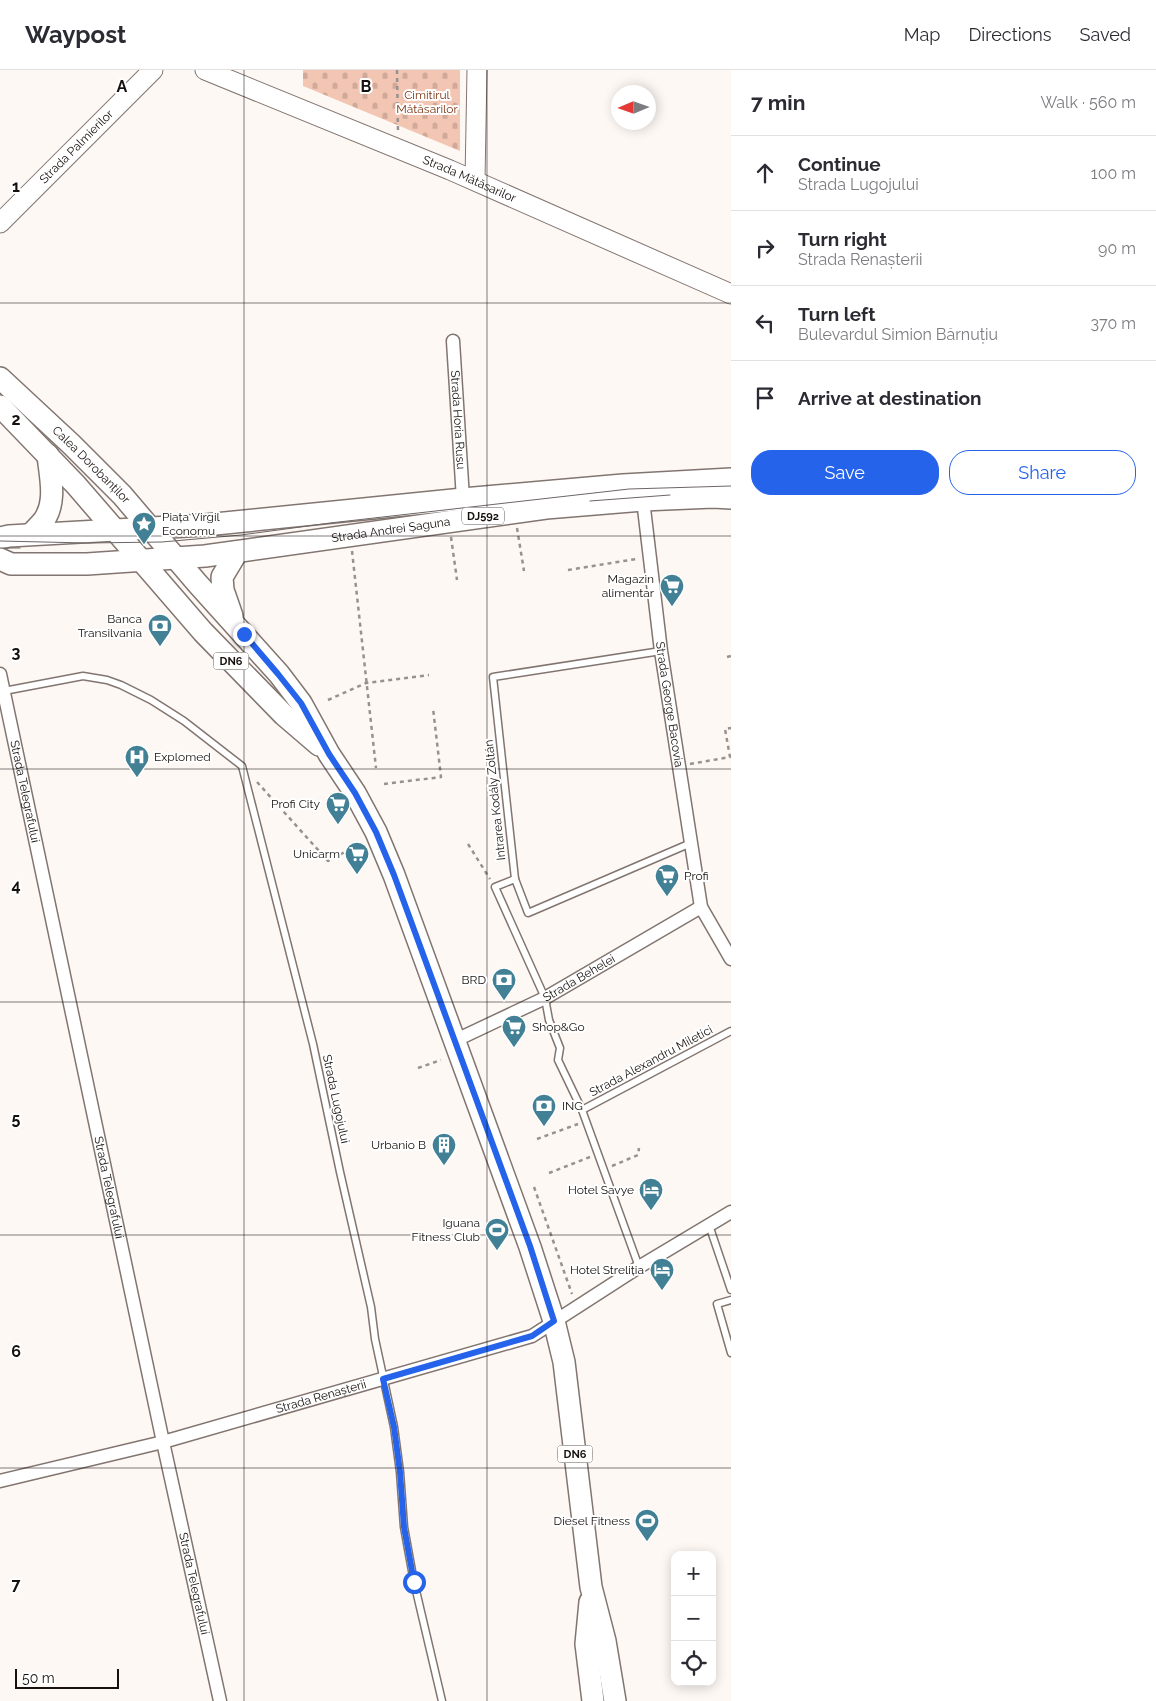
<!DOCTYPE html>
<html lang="en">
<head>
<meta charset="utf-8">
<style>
	:root { --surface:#fff; --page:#f7f7f7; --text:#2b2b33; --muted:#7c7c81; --line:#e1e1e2; --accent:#2563eb }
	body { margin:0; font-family:Raleway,sans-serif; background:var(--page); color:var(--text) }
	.controls { position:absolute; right:15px; bottom:15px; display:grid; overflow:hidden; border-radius:10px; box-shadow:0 2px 12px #0003 }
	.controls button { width:45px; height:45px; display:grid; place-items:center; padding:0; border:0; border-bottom:1px solid var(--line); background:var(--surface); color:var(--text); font:25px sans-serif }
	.compass { position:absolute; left:611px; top:15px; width:45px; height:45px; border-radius:50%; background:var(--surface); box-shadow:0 2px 12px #0003; rotate:268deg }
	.scale { position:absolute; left:15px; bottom:12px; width:104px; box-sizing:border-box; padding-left:5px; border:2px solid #16110f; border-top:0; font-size:14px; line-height:18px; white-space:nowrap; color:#16110f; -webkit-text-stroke:4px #fff; paint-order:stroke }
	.stop { position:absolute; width:15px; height:15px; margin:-11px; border:4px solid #2563eb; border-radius:50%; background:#fff }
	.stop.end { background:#2563eb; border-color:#fff; box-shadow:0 1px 5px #0008 }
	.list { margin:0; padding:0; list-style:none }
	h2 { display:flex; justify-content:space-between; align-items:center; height:65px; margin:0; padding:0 20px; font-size:21px }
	h2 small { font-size:16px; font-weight:400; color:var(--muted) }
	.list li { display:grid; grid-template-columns:32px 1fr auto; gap:15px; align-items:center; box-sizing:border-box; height:75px; padding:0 20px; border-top:1px solid var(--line) }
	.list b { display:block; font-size:19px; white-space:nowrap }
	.list p { margin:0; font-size:16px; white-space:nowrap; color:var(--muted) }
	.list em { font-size:16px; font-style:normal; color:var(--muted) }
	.actions { display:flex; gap:10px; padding:15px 20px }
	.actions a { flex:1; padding:11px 0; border:1px solid var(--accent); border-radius:20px; text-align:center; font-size:18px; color:var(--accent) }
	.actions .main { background:var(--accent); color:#fff }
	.icon { flex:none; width:28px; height:28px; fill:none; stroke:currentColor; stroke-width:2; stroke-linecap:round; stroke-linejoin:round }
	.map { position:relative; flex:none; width:731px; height:1631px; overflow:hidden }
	header { display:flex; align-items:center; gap:30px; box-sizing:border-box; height:70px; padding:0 25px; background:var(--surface); border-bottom:1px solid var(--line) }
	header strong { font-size:24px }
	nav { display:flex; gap:28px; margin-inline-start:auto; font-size:18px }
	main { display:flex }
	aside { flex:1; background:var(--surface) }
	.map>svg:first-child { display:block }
	.cemetery { fill:url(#cemetery-stones) }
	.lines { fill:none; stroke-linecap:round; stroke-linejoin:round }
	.lane-casing { stroke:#827570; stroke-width:9 }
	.street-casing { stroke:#827570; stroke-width:15 }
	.secondary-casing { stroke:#827570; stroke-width:21 }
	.primary-casing { stroke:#827570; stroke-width:24 }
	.path { stroke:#97918f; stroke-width:2.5; stroke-dasharray:4 4; stroke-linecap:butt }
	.lane { stroke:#fff; stroke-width:6 }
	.street { stroke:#fff; stroke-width:12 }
	.secondary { stroke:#fff; stroke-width:19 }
	.primary { stroke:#fff; stroke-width:21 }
	.tram { stroke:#6c6664; stroke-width:1 }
	.route { stroke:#2563eb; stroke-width:6 }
	.grid { fill:none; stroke:#16110f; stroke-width:1; stroke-opacity:0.55 }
	.labels { text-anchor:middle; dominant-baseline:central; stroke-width:4; stroke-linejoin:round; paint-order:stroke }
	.shield { fill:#fff; stroke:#5c5857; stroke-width:1 }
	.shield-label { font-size:11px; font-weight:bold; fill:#16110f }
	.park-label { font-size:12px; fill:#7a3311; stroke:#fff }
	.street-label { font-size:12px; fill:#16110f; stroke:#fff }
	.poi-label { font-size:12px; fill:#16110f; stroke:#fff; text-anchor:end }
	.grid-label { font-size:16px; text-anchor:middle; font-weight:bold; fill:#16110f; stroke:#fff; stroke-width:4; stroke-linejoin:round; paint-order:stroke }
</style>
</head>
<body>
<header>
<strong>Waypost</strong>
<nav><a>Map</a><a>Directions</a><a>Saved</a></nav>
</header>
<main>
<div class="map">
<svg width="731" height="1631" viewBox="0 0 731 1631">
	<defs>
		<pattern id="cemetery-stones" width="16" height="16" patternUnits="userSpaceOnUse" patternTransform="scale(1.25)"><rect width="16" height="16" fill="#f3c6b3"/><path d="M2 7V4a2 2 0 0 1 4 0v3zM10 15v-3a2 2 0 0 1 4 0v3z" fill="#d0a999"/></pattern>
	</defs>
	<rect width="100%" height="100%" fill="#fef8f5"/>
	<!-- cemetery -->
	<path class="cemetery" d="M303,0H460V81L303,16Z"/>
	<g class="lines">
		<defs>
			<g id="lane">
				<path d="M661,581L493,607L515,809L528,843L691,773"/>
				<path d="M4,621L83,606L107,610L121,615L151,630L184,651L242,696L313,974L340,1102L371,1237L375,1269L394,1357L400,1402L404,1457L414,1512L442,1631"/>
				<path d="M515,809L495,817L545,928L549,950L560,978L558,990L582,1040L639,1197"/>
				<path d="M582,1040L731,961"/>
				<path d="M709,1155L731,1220"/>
				<path d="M731,1230L717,1234L731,1283"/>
			</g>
			<g id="street">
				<path id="s1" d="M453,271L463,429"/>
				<path id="s2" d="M643,430L661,581L701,837L731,889"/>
				<path id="s3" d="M0,604L163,1372L220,1631"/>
				<path id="s4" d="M454,971L545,928L701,837"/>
				<path id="s5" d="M0,1411L163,1372L532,1266L639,1197L731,1142"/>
			</g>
			<g id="secondary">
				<path id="s6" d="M205,0L450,100L731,224"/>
				<path d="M475,110L477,0"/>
				<path id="s7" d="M0,153L153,0"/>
			</g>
			<g id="primary">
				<path id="s8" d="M0,308L71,374L122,425L197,513L279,604L301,633L329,684L355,723L376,762L394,805L530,1177L554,1251L564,1292L591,1517L605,1571L615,1631"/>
				<path d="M0,336L76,415L203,562L284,645L319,675"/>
				<path d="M31,464C35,460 40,455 44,450C57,431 50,406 48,385"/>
				<path d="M0,468L9,466L205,455L463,429L623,415L731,409"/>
				<path id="s9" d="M0,489L11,494H87L205,486L546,438L643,430L713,427L731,428"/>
				<path d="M232,546L223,520L222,507L237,482"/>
				<path d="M590,1532L586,1574L593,1631"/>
			</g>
		</defs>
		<!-- lane casing -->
		<use href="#lane" class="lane-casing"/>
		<!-- street casing -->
		<use href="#street" class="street-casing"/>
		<!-- secondary casing -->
		<use href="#secondary" class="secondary-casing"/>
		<!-- primary casing -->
		<use href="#primary" class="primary-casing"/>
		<!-- path -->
		<g class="path">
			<path d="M397,0L398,63"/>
			<path d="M517,458L524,501"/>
			<path d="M451,467L457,510"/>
			<path d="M352,481L376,698"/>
			<path d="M568,500L636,489"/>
			<path d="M727,587L731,586"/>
			<path d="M328,630L366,613L429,605"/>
			<path d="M690,694L730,687L725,659L731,658"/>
			<path d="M257,712L328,791L358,775"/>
			<path d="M384,714L441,707L433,638"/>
			<path d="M468,774L490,809"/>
			<path d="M418,998L441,990"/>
			<path d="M537,1069L578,1054"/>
			<path d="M612,1096L638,1085L639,1078"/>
			<path d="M549,1103L590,1087"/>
			<path d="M534,1117L572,1224"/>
		</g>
		<!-- lane -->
		<use href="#lane" class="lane"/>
		<!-- street -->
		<use href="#street" class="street"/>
		<!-- secondary -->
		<use href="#secondary" class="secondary"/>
		<!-- primary -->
		<use href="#primary" class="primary"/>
		<!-- tram -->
		<g class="tram">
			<path d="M590,431L670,425"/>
			<path d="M0,471L87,473L162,472L241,465L330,453L629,419L731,416"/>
			<path d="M0,478H20"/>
		</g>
	</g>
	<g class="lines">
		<!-- route -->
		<path class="route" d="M244,564L278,604L301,633L329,684L355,723L376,762L394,805L530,1176L554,1251L532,1266L383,1309L394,1357L400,1402L404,1457L414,1512"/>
	</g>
	<!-- grid -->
	<path class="grid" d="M244,0V1631M487,0V1631M0,233H731M0,466H731M0,699H731M0,932H731M0,1165H731M0,1398H731"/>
	<!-- icons -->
	<defs>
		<symbol id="sight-pin" viewBox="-11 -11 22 30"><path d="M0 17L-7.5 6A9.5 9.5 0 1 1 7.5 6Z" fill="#428096" stroke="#fff"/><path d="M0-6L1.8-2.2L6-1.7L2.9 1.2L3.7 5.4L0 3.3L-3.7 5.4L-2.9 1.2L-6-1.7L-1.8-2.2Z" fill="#fff"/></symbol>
		<symbol id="supermarket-pin" viewBox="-11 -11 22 30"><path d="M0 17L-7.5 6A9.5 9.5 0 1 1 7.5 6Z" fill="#428096" stroke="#fff"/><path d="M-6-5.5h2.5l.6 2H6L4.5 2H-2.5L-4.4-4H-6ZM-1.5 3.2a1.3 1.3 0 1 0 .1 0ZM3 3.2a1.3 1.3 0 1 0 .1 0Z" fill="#fff"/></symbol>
		<symbol id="bank-pin" viewBox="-11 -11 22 30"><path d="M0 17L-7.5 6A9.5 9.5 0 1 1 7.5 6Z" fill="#428096" stroke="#fff"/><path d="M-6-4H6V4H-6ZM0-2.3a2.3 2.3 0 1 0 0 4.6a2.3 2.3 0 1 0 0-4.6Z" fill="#fff"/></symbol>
		<symbol id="hospital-pin" viewBox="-11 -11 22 30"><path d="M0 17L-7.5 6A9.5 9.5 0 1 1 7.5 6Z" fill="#428096" stroke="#fff"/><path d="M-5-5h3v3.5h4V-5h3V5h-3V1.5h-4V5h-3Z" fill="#fff"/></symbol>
		<symbol id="building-pin" viewBox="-11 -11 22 30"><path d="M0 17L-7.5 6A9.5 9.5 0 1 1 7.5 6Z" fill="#428096" stroke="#fff"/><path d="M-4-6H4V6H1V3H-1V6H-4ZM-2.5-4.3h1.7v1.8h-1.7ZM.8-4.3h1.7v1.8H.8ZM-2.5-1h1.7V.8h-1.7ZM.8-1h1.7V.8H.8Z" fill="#fff"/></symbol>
		<symbol id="hotel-pin" viewBox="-11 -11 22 30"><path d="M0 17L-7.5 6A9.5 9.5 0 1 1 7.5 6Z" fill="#428096" stroke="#fff"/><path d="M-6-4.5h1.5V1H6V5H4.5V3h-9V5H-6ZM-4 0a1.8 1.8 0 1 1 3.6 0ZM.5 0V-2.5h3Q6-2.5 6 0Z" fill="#fff"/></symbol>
		<symbol id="stadium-pin" viewBox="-11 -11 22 30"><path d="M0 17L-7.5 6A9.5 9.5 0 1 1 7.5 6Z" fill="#428096" stroke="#fff"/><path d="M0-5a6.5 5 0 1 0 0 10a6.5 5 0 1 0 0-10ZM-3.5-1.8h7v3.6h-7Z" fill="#fff"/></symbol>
	</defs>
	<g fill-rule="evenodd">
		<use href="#sight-pin" x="130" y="440" width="28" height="38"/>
		<use href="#supermarket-pin" x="658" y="502" width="28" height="38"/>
		<use href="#bank-pin" x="146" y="542" width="28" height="38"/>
		<use href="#hospital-pin" x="123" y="673" width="28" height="38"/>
		<use href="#supermarket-pin" x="324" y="720" width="28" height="38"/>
		<use href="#supermarket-pin" x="343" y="770" width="28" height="38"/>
		<use href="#supermarket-pin" x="653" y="792" width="28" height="38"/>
		<use href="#bank-pin" x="490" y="896" width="28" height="38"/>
		<use href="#supermarket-pin" x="500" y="943" width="28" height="38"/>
		<use href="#bank-pin" x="530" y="1022" width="28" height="38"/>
		<use href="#building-pin" x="430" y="1061" width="28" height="38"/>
		<use href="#hotel-pin" x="637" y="1106" width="28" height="38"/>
		<use href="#stadium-pin" x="483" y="1146" width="28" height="38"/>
		<use href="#hotel-pin" x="648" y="1186" width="28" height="38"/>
		<use href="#stadium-pin" x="633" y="1437" width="28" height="38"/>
	</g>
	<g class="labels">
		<!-- shield labels -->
		<g class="shield">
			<rect x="462" y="437.5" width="42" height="17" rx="4"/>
			<rect x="213.5" y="582.5" width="35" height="17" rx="4"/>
			<rect x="557.5" y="1375.5" width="35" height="17" rx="4"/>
		</g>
		<g class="shield-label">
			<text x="483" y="446">DJ592</text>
			<text x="231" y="591">DN6</text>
			<text x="575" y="1384">DN6</text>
		</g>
		<!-- park labels -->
		<g class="park-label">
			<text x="427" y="25">Cimitirul<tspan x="427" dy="14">Mătăsarilor</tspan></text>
		</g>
		<!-- street labels -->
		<g class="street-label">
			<text stroke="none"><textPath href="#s7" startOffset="108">Strada Palmierilor</textPath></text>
			<text stroke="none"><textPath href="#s6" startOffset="286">Strada Mătăsarilor</textPath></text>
			<text stroke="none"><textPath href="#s1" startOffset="79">Strada Horia Rusu</textPath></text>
			<text stroke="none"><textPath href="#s8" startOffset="126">Calea Dorobanților</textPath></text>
			<text stroke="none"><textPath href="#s9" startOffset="394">Strada Andrei Șaguna</textPath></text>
			<text stroke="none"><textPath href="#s2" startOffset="206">Strada George Bacovia</textPath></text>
			<text stroke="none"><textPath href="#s3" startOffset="120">Strada Telegrafului</textPath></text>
			<text transform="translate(495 730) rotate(-96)">Intrarea Kodály Zoltán</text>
			<text stroke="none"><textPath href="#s4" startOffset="140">Strada Behelei</textPath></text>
			<text transform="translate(651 991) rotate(-28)">Strada Alexandru Miletici</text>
			<text transform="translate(336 1029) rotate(78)">Strada Lugojului</text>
			<text stroke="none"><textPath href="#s3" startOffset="525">Strada Telegrafului</textPath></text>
			<text stroke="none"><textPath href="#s5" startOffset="332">Strada Renașterii</textPath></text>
			<text stroke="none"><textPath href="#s3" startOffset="930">Strada Telegrafului</textPath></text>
		</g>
		<!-- poi labels -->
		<g class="poi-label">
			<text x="162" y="447" text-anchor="start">Piața Virgil<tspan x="162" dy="14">Economu</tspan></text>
			<text x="654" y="509">Magazin<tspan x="654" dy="14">alimentar</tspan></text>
			<text x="142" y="549">Banca<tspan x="142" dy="14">Transilvania</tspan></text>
			<text x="154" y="687" text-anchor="start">Explomed</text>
			<text x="320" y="734">Profi City</text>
			<text x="340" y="784">Unicarm</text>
			<text x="684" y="806" text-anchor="start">Profi</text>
			<text x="486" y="910">BRD</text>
			<text x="532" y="957" text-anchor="start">Shop&amp;Go</text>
			<text x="562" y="1036" text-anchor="start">ING</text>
			<text x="426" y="1075">Urbanio B</text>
			<text x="634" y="1120">Hotel Savye</text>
			<text x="480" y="1153">Iguana<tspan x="480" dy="14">Fitness Club</tspan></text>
			<text x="644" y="1200">Hotel Streliția</text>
			<text x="630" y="1451">Diesel Fitness</text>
		</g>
	</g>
	<g class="grid-label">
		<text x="122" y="22">A</text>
		<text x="366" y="22">B</text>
		<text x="16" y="122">1</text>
		<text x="16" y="355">2</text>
		<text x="16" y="588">3</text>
		<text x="16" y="821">4</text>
		<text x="16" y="1054">5</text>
		<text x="16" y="1287">6</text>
		<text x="16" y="1520">7</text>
	</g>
</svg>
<div class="controls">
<button>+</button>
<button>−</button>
<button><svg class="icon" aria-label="locate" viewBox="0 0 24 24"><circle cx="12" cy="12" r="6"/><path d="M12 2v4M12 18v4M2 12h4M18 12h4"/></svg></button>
</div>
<svg class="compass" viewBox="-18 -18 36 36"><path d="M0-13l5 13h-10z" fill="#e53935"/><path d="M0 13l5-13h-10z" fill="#7c7c81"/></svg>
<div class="scale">50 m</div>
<div class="stop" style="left:414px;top:1512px"></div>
<div class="stop end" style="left:244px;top:564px"></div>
</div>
<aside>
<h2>7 min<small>Walk · 560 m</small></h2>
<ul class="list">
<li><svg class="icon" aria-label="ahead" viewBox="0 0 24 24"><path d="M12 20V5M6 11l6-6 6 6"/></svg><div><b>Continue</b><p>Strada Lugojului</p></div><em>100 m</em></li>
<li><svg class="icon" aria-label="right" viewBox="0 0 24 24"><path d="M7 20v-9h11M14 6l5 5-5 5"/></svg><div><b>Turn right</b><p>Strada Renașterii</p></div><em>90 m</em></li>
<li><svg class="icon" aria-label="left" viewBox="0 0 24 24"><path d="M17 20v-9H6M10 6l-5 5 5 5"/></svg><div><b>Turn left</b><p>Bulevardul Simion Bărnuțiu</p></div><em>370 m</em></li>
<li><svg class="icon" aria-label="arrive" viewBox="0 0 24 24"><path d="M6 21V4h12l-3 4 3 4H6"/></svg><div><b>Arrive at destination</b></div></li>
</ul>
<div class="actions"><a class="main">Save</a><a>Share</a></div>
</aside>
</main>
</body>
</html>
